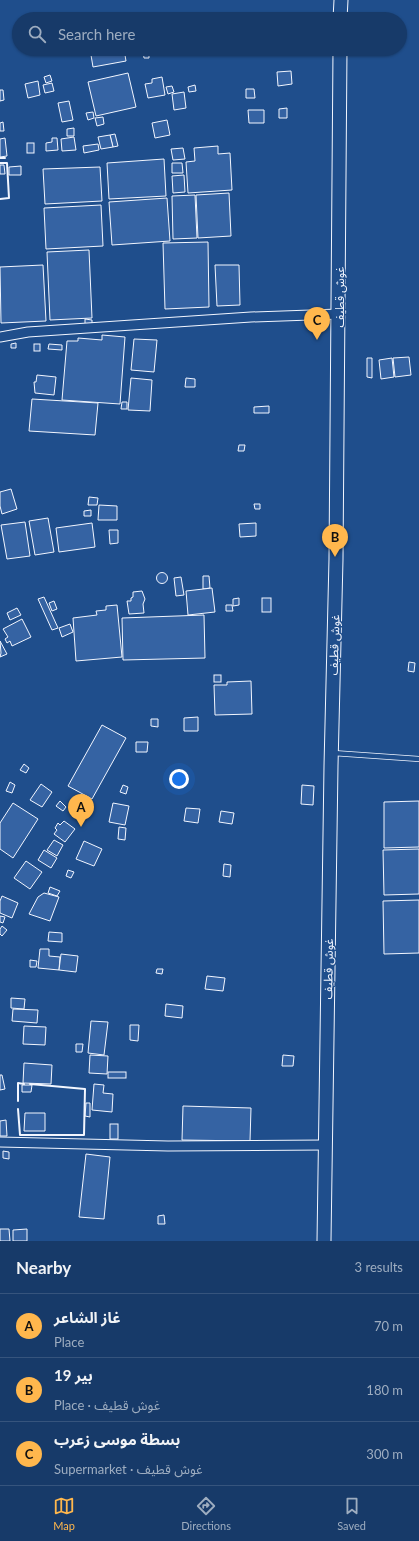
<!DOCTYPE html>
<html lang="en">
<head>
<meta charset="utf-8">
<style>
	:root { --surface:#173a69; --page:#244571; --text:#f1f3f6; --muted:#9eadc0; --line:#36547d; --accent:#ffb74d }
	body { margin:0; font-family:Lato,"Noto Sans Arabic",sans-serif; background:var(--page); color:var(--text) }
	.you { position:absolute; left:179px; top:779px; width:14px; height:14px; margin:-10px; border:3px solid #fff; border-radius:50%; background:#1a73e8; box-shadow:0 0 0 6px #1a73e833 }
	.badge { display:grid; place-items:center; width:26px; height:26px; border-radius:50%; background:var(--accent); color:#111; font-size:13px; font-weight:700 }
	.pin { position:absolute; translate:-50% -33px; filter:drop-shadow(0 1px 2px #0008) }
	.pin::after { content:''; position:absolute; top:21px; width:14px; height:12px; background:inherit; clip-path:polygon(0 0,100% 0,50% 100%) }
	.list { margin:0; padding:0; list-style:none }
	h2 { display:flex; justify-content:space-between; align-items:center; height:52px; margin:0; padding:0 16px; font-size:17px }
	h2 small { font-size:13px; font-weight:400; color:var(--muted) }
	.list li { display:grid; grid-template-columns:26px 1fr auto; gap:12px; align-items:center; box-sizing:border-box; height:64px; padding:0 16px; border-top:1px solid var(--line) }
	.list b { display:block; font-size:15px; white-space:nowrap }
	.list p { margin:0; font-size:13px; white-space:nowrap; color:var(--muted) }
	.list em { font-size:13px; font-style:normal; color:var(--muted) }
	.icon { flex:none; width:22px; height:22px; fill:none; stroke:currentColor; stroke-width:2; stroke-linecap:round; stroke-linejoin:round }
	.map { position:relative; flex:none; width:419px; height:1241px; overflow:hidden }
	.search { position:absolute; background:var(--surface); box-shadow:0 1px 3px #0004; left:12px; right:12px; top:12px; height:44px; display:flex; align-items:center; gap:10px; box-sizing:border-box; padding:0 14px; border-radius:22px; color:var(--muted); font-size:15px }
	.sheet { height:244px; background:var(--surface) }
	nav { display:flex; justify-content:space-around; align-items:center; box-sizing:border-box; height:56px; border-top:1px solid var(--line); background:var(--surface); font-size:11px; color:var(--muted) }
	nav a { display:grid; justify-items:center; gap:2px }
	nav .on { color:var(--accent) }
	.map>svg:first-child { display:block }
	.building { fill:#3563a3; stroke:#f2f6ff }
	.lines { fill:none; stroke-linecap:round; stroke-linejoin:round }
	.service-casing { stroke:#f2f6ff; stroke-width:6 }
	.minor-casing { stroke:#f2f6ff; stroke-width:11 }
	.secondary-casing { stroke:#f2f6ff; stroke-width:15 }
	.service { stroke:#1f4e8c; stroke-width:4.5 }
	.minor { stroke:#1f4e8c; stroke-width:9 }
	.secondary { stroke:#1f4e8c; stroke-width:13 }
	.wall { stroke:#f2f6ff; stroke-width:2 }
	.labels { text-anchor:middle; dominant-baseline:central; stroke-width:3; stroke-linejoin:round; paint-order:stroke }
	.street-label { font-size:12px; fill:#f2f6ff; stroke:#1f4e8c }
</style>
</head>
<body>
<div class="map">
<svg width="419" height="1241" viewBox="0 0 419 1241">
	<rect width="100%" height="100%" fill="#1f4e8c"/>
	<!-- building -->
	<g class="building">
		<path d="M90,49H124L126,61L93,67Z"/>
		<path d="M143,51H149V58H144Z"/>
		<path d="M291,71L292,84L278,86L277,72Z"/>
		<path d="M128,73L136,107L96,116L88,82Z"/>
		<path d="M50,75L52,81L46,83L44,77Z"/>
		<path d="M162,77L165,95L148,98L145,84L152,83V79Z"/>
		<path d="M38,81L40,95L28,98L25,84Z"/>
		<path d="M52,83L54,91L45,93L43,85Z"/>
		<path d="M195,85L196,91L189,92L188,87Z"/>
		<path d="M172,86L174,92L168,94L166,87Z"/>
		<path d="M246,89H254L255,98H246Z"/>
		<path d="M0,90H3L4,100L0,101Z"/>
		<path d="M184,92L186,108L174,110L172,94Z"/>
		<path d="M69,101L73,120L62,122L58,103Z"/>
		<path d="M287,108V118H279V109Z"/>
		<path d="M248,110H264V123H249Z"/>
		<path d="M93,112L94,118L88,120L86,113Z"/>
		<path d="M103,117L104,124L97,126L95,118Z"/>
		<path d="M167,120L170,135L155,138L152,123Z"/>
		<path d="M3,122L4,131H0V123Z"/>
		<path d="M74,128V136H67V129Z"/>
		<path d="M115,134L118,146L113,147L110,135Z"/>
		<path d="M110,135L113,147L101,149L98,137Z"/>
		<path d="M74,137L76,150L62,151L61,139Z"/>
		<path d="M5,138L7,156L0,157V139Z"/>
		<path d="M52,138H57L58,150L46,151V143L52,142Z"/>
		<rect x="27" y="143" width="7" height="10"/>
		<path d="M98,144L99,150L84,153L83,146Z"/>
		<path d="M218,146V154L230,153L232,190L188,193L186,162L195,161L194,148Z"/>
		<path d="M183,148L185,159L173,160L171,149Z"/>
		<path d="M164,159L166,196L109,199L107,163Z"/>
		<path d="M172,163H182L183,173H172Z"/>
		<path d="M0,165H4L5,174H0Z"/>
		<path d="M21,166V175H9V167Z"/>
		<path d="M100,167L102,201L45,204L43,169Z"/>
		<path d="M184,175L185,192L173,193L172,176Z"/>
		<path d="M229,193L231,236L198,238L196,195Z"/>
		<path d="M195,195L197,238L173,239L172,196Z"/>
		<path d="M167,198L170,241L112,245L109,202Z"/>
		<path d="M101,205L103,246L46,249L44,208Z"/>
		<path d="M208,242L209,307L165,309L163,243Z"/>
		<path d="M89,250L92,318L50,320L47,252Z"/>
		<path d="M43,265L46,321L1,323L0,267Z"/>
		<path d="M215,265H239L240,305L217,306Z"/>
		<path d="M85,319L92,320V325L85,324Z"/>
		<path d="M102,335L125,337L120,404L62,400L67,341H78V338L102,340Z"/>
		<path d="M134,339L157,340L154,372L131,370Z"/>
		<path d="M16,343V348H11V344Z"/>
		<rect x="34" y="344" width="6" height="7"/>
		<path d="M49,344L62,345V350L48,349Z"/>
		<path d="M409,357L411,375L395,377L393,358Z"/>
		<path d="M367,358H372V378L367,377Z"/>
		<path d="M392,358L394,377L381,379L379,360Z"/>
		<path d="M37,375L56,377L54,395L35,393L34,382H36Z"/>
		<path d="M131,378L152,380L150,411L128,410Z"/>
		<path d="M186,378L195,379V387H185Z"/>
		<path d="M32,399L98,403L95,435L29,431Z"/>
		<path d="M122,402H127V409H121Z"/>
		<path d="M269,406V413H254V407Z"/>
		<path d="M239,445H245L244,451H238Z"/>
		<path d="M11,489L17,509L2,514L0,506V492Z"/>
		<path d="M89,497L98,498L97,505H88Z"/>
		<path d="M254,504H260V509H255Z"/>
		<path d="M99,505L117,506V520H98Z"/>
		<path d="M91,510V516H84V511Z"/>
		<path d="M48,518L54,552L35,555L29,521Z"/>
		<path d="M25,522L30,556L7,559L1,525Z"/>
		<path d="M92,523L95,547L59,552L56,528Z"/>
		<path d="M256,523V536L240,537L239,524Z"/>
		<path d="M109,530H118V543L110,544Z"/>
		<circle cx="162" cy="578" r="5.5"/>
		<path d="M203,576H209L210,588L203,589Z"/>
		<path d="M181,577L184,595L176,596L174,578Z"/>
		<path d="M212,588L215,612L188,615L186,591Z"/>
		<path d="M142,591L145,599L143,604L144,613L129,614L127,601H131V598L133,597V592Z"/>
		<path d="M44,597L58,628L52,630L38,599Z"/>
		<path d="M239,598V605L233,606V599Z"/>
		<rect x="262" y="598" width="9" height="14"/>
		<path d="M54,601L57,609L52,611L49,603Z"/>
		<path d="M117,605L122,657L76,661L73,618L97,615L96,611L106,610V606Z"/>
		<path d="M226,605H232L233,611H226Z"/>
		<path d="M17,608L21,615L10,620L7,613Z"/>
		<path d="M204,615L205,658L123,660L122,618Z"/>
		<path d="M22,619L31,637L12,646L10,641L7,643L5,639L8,637L3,629Z"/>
		<path d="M70,624L73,632L62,637L59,628Z"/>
		<path d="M0,641L7,654L0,657L1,653Z"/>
		<path d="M409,662L415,663L414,672L408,671Z"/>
		<rect x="214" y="675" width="7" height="7"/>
		<path d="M251,681L252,714L215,715L214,685H227V682Z"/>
		<path d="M198,717V731H184V718Z"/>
		<path d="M151,719H158V727L151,726Z"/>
		<path d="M102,725L126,738L92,799L68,786Z"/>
		<path d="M136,742H148L147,752H136Z"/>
		<path d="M24,764L29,768L26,773L20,770Z"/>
		<path d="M10,782L15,785L12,793L6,791Z"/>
		<path d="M41,784L52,792L42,807L30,800Z"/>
		<path d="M123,785L128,787L126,794L120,792Z"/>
		<path d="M302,785L314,786L313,805L301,804Z"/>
		<path d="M60,801L66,807L63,811L56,806Z"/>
		<path d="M419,801V847L384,848V802Z"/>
		<path d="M13,803L38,819L13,858L0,849V823Z"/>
		<path d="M113,803L129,806L125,825L109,822Z"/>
		<path d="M186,808L200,809L198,823L184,821Z"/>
		<path d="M221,811L234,813L232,824L219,822Z"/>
		<path d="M64,821L75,829L65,842L54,834L57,830L55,828L58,823L60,825Z"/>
		<path d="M119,827L126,828L125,840L118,839Z"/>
		<path d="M54,840L63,845L57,856L47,850Z"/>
		<path d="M84,841L102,849L94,866L76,859Z"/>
		<path d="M419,849V894L384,895L383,850Z"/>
		<path d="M44,850L57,858L51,868L38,860Z"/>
		<path d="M26,861L42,872L30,889L14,878Z"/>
		<path d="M224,864L231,865L230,877L223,876Z"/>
		<path d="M68,870L74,872L71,878L66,876Z"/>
		<path d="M50,887L60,891L57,896L48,893Z"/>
		<path d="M44,893L59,897L50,921L29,914L38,897Z"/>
		<path d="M2,896L18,903L12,918L0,913V901Z"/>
		<path d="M419,900V953L384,954L383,901Z"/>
		<path d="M0,916L5,917L3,923L0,922Z"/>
		<path d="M2,926L7,930L2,936L0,934V929Z"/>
		<path d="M49,932L62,933V942L48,941Z"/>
		<path d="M40,949H49V956L60,957L59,970L38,968Z"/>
		<path d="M61,954L78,956L76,972L59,970Z"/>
		<path d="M30,960L37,961L36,967H30Z"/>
		<path d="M157,969H163L162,974L156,973Z"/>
		<path d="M207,976L225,978L223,991L205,989Z"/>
		<path d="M11,998L25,999L24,1009L11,1008Z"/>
		<path d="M166,1004L183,1006L182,1018L165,1016Z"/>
		<path d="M13,1009L38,1010L37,1023L12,1021Z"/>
		<path d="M91,1021L108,1022L104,1055L88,1053Z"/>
		<path d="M130,1025H139L138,1041L130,1040Z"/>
		<path d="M24,1026L46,1027L45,1045L23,1044Z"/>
		<path d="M76,1044H83L82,1052H76Z"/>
		<path d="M90,1055L108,1056L107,1074L89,1073Z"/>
		<path d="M283,1055L294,1056L293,1066H282Z"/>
		<path d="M24,1063L52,1065L51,1084L23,1083Z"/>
		<rect x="108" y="1072" width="18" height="6"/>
		<path d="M0,1075H2L5,1089L0,1090Z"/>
		<path d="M94,1084L104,1085L103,1093L113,1094L112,1112L92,1110Z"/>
		<path d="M22,1085H32L31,1092H22Z"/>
		<path d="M86,1103H90V1117L85,1116Z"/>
		<path d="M183,1106L251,1108L250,1141L182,1140Z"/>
		<path d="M25,1113H45V1131H24Z"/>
		<path d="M6,1120L7,1136H0V1121Z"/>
		<rect x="110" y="1124" width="8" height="15"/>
		<path d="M3,1151L9,1152V1159L3,1158Z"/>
		<path d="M86,1154L110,1157L104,1219L79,1217Z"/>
		<path d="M164,1215L165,1224H158V1216Z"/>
		<path d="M0,1229H9L10,1241H0Z"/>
		<path d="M27,1229V1241H13V1230Z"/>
	</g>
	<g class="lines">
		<defs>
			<path id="service" d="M333,753L419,759"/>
			<g id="minor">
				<path d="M0,337L28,332L251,317L339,314"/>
				<path d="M0,1142L168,1146L325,1145"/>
			</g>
			<g id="secondary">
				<path d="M340,19L341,0"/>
				<path d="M324,1241L331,766L336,559L340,49"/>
			</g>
		</defs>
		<!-- service casing -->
		<use href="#service" class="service-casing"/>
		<!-- minor casing -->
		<use href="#minor" class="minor-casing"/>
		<!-- secondary casing -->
		<use href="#secondary" class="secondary-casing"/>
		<!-- service -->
		<use href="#service" class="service"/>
		<!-- minor -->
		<use href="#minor" class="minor"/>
		<!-- secondary -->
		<use href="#secondary" class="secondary"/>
		<!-- wall -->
		<g class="wall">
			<path d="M0,158H5"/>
			<path d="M0,163H7L9,198L0,199"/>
			<path d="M18,1101V1083L24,1084"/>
			<path d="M18,1109L20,1135H84L85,1089L30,1084"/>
		</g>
	</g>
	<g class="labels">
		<!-- street labels -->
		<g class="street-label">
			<text transform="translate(339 297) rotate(-90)">غوش قطيف</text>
			<text transform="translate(334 645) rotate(-88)">غوش قطيف</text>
			<text transform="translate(328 969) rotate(-89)">غوش قطيف</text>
		</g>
	</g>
</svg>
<div class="you"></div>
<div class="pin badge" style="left:81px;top:827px">A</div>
<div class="pin badge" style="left:335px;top:557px">B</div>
<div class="pin badge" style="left:317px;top:340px">C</div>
<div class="search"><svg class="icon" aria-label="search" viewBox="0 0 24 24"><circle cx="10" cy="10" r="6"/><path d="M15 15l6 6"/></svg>Search here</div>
</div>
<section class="sheet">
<h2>Nearby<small>3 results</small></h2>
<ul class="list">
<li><span class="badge">A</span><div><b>غاز الشاعر</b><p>Place</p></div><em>70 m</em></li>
<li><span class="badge">B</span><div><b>بير 19</b><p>Place · غوش قطيف</p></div><em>180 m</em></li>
<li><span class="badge">C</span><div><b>بسطة موسى زعرب</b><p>Supermarket · غوش قطيف</p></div><em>300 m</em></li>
</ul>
</section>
<nav>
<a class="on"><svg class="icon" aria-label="map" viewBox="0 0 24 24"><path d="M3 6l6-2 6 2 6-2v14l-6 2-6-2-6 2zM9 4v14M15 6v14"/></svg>Map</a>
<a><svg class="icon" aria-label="directions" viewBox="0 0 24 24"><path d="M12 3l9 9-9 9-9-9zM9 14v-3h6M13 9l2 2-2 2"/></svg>Directions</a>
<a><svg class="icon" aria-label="saved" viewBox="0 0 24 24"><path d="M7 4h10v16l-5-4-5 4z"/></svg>Saved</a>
</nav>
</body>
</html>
